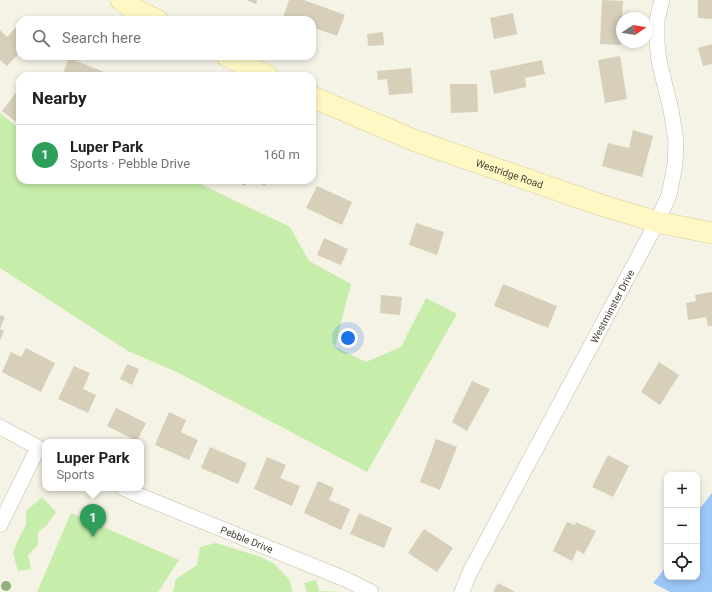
<!DOCTYPE html>
<html lang="en">
<head>
<meta charset="utf-8">
<style>
	:root { --surface:#fff; --page:#f2f2f2; --text:#202124; --muted:#757577; --line:#e0e0e0; --accent:#d93025 }
	body { margin:0; font-family:Roboto,sans-serif; background:var(--page); color:var(--text) }
	.controls { position:absolute; right:12px; bottom:12px; display:grid; overflow:hidden; border-radius:8px; box-shadow:0 2px 6px #0003 }
	.controls button { width:36px; height:36px; display:grid; place-items:center; padding:0; border:0; border-bottom:1px solid var(--line); background:var(--surface); color:var(--text); font:20px sans-serif }
	.compass { position:absolute; left:616px; top:12px; width:36px; height:36px; border-radius:50%; background:var(--surface); box-shadow:0 2px 6px #0003; rotate:78deg }
	.you { position:absolute; left:348px; top:338px; width:14px; height:14px; margin:-10px; border:3px solid #fff; border-radius:50%; background:#1a73e8; box-shadow:0 0 0 6px #1a73e833 }
	.badge { display:grid; place-items:center; width:26px; height:26px; border-radius:50%; background:var(--accent); color:#fff; font-size:13px; font-weight:700 }
	.pin { position:absolute; translate:-50% -33px; filter:drop-shadow(0 1px 2px #0008) }
	.pin::after { content:''; position:absolute; top:21px; width:14px; height:12px; background:inherit; clip-path:polygon(0 0,100% 0,50% 100%) }
	.popup { position:absolute; left:42px; top:439px; width:102px; height:52px; box-sizing:border-box; display:grid; place-content:center; border-radius:8px; background:var(--surface); filter:drop-shadow(0 1px 3px #0005); font-size:13px; white-space:nowrap; color:var(--muted) }
	.popup b { font-size:15px; color:var(--text) }
	.popup::after { content:''; position:absolute; left:50%; top:100%; margin-left:-8px; border:8px solid transparent; border-top-color:var(--surface) }
	.list { margin:0; padding:0; list-style:none }
	h2 { display:flex; justify-content:space-between; align-items:center; height:52px; margin:0; padding:0 16px; font-size:17px }
	h2 small { font-size:13px; font-weight:400; color:var(--muted) }
	.list li { display:grid; grid-template-columns:26px 1fr auto; gap:12px; align-items:center; box-sizing:border-box; height:60px; padding:0 16px; border-top:1px solid var(--line) }
	.list b { display:block; font-size:15px; white-space:nowrap }
	.list p { margin:0; font-size:13px; white-space:nowrap; color:var(--muted) }
	.list em { font-size:13px; font-style:normal; color:var(--muted) }
	.icon { flex:none; width:22px; height:22px; fill:none; stroke:currentColor; stroke-width:2; stroke-linecap:round; stroke-linejoin:round }
	.map { position:relative; flex:none; width:712px; height:592px; overflow:hidden }
	.search { position:absolute; background:var(--surface); box-shadow:0 2px 6px #0003; left:16px; top:16px; width:300px; height:44px; display:flex; align-items:center; gap:10px; box-sizing:border-box; padding:0 14px; border-radius:12px; color:var(--muted); font-size:15px }
	.panel { position:absolute; background:var(--surface); box-shadow:0 2px 6px #0003; left:16px; top:72px; width:300px; height:112px; border-radius:12px }
	.map>svg:first-child { display:block }
	.green { fill:#c7edaa }
	.water { fill:#9cc7f7 }
	.building { fill:#d7cfba }
	.lines { fill:none; stroke-linecap:round; stroke-linejoin:round }
	.street-casing { stroke:#c1bba7; stroke-width:16 }
	.secondary-casing { stroke:#d9cf91; stroke-width:22 }
	.street { stroke:#fff; stroke-width:15 }
	.secondary { stroke:#fff8c5; stroke-width:21 }
	.tree { fill:#8eb37a }
	.labels { text-anchor:middle; dominant-baseline:central; stroke-width:3.5; stroke-linejoin:round; paint-order:stroke }
	.street-label { font-size:10px; fill:#484334; stroke:#fff }
</style>
</head>
<body>
<div class="map">
<svg width="712" height="592" viewBox="0 0 712 592">
	<rect width="100%" height="100%" fill="#f5f2e6"/>
	<!-- green -->
	<g class="green">
		<path d="M0,113L20,129V180H192L290,227L309,261L351,284L335,347L366,362L401,347L426,298L457,314L367,472L177,372L128,351L0,268Z"/>
		<path d="M42,497L56,512L47,525L38,532V545L28,555L31,569L18,571L13,553L18,540L26,525V511Z"/>
		<path d="M71,513L179,560L158,592H37Z"/>
		<path d="M216,543L258,556L273,563L289,579L293,592H173L176,579L197,565L200,547Z"/>
		<path d="M316,580L319,591L341,592H307L304,583Z"/>
	</g>
	<!-- water -->
	<path class="water" d="M712,493V592H670L653,583L662,572L667,563V577H697V512Z"/>
	<!-- building -->
	<g class="building">
		<path d="M246,0H257L256,4Z"/>
		<path d="M289,0H304L345,15L337,36L312,27V20H292L283,17Z"/>
		<path d="M602,0L623,1L621,45L600,44Z"/>
		<path d="M698,0H712V19L698,18Z"/>
		<path d="M513,13L517,34L494,39L490,18Z"/>
		<path d="M20,23V52L7,66L0,60V30L7,37Z"/>
		<path d="M383,32L384,45L368,46L367,34Z"/>
		<path d="M712,44V64L703,66L698,48Z"/>
		<path d="M620,56L627,99L605,103L598,60Z"/>
		<path d="M69,58L114,76H62Z"/>
		<path d="M542,60L545,74L525,78L526,87L494,94L490,71Z"/>
		<path d="M411,68L413,93L389,95L387,79L378,80L377,71Z"/>
		<path d="M450,84H477L478,112L451,113Z"/>
		<path d="M18,90L20,91V125L2,111Z"/>
		<path d="M633,130L653,136L642,177L602,166L608,143L629,148Z"/>
		<path d="M233,180H248L245,186Z"/>
		<path d="M252,180H268L265,186Z"/>
		<path d="M317,186L352,202L342,225L306,208Z"/>
		<path d="M416,223L444,232L437,255L409,245Z"/>
		<path d="M324,238L348,249L341,265L317,255Z"/>
		<path d="M503,284L557,306L548,328L494,306Z"/>
		<path d="M712,292V326H708L706,317L688,320L686,303L696,301L695,295Z"/>
		<path d="M381,295L402,297L400,315L380,313Z"/>
		<path d="M0,315L5,317L0,329L4,331L0,341Z"/>
		<path d="M26,348L55,363L41,392L2,372L11,352L21,357Z"/>
		<path d="M659,362L679,375L660,405L641,392Z"/>
		<path d="M127,364L139,369L132,385L120,379Z"/>
		<path d="M74,366L90,373L83,389L96,395L88,413L58,399Z"/>
		<path d="M472,381L490,389L467,431L452,422Z"/>
		<path d="M116,408L146,423L137,441L107,426Z"/>
		<path d="M169,412L186,420L181,432L198,440L189,460L155,445Z"/>
		<path d="M436,439L457,447L440,490L420,482Z"/>
		<path d="M210,447L247,463L238,484L201,468Z"/>
		<path d="M608,455L629,466L613,497L592,487Z"/>
		<path d="M267,457L286,465L280,478L300,486L292,506L254,489Z"/>
		<path d="M318,481L334,488L329,500L350,509L341,530L304,513Z"/>
		<path d="M359,513L392,528L384,548L350,534Z"/>
		<path d="M567,522L575,525L576,522L596,531L584,554L577,550L572,561L553,551Z"/>
		<path d="M424,529L453,548L437,572L408,553Z"/>
		<path d="M498,583L515,592H493Z"/>
	</g>
	<g class="lines">
		<defs>
			<g id="street">
				<path d="M0,427L45,451"/>
				<path id="s1" d="M123,488L138,495L345,579L371,592"/>
				<path d="M0,525L38,448"/>
				<path id="s2" d="M462,592L470,572L657,222L669,195L675,165L676,141L671,110L659,61L657,42V20L662,0"/>
			</g>
			<g id="secondary">
				<path d="M121,0L134,9L157,20"/>
				<path d="M227,56L267,76"/>
				<path id="s3" d="M312,97L416,141L601,205L657,222L712,233"/>
			</g>
		</defs>
		<!-- street casing -->
		<use href="#street" class="street-casing"/>
		<!-- secondary casing -->
		<use href="#secondary" class="secondary-casing"/>
		<!-- street -->
		<use href="#street" class="street"/>
		<!-- secondary -->
		<use href="#secondary" class="secondary"/>
	</g>
	<!-- trees -->
	<circle class="tree" cx="6" cy="586" r="5"/>
	<g class="labels">
		<!-- street labels -->
		<g class="street-label">
			<text stroke="none"><textPath href="#s3" startOffset="212">Westridge Road</textPath></text>
			<text stroke="none"><textPath href="#s2" startOffset="323">Westminster Drive</textPath></text>
			<text stroke="none"><textPath href="#s1" startOffset="134">Pebble Drive</textPath></text>
		</g>
	</g>
</svg>
<div class="controls">
<button>+</button>
<button>−</button>
<button><svg class="icon" aria-label="locate" viewBox="0 0 24 24"><circle cx="12" cy="12" r="6"/><path d="M12 2v4M12 18v4M2 12h4M18 12h4"/></svg></button>
</div>
<svg class="compass" viewBox="-18 -18 36 36"><path d="M0-13l5 13h-10z" fill="#e53935"/><path d="M0 13l5-13h-10z" fill="#757577"/></svg>
<div class="you"></div>
<div class="pin badge" style="left:93px;top:537px;background:#2e9e5b">1</div>
<div class="popup"><b>Luper Park</b>Sports</div>
<div class="search"><svg class="icon" aria-label="search" viewBox="0 0 24 24"><circle cx="10" cy="10" r="6"/><path d="M15 15l6 6"/></svg>Search here</div>
<section class="panel">
<h2>Nearby<small></small></h2>
<ul class="list">
<li><span class="badge" style="background:#2e9e5b">1</span><div><b>Luper Park</b><p>Sports · Pebble Drive</p></div><em>160 m</em></li>
</ul>
</section>
</div>
</body>
</html>
